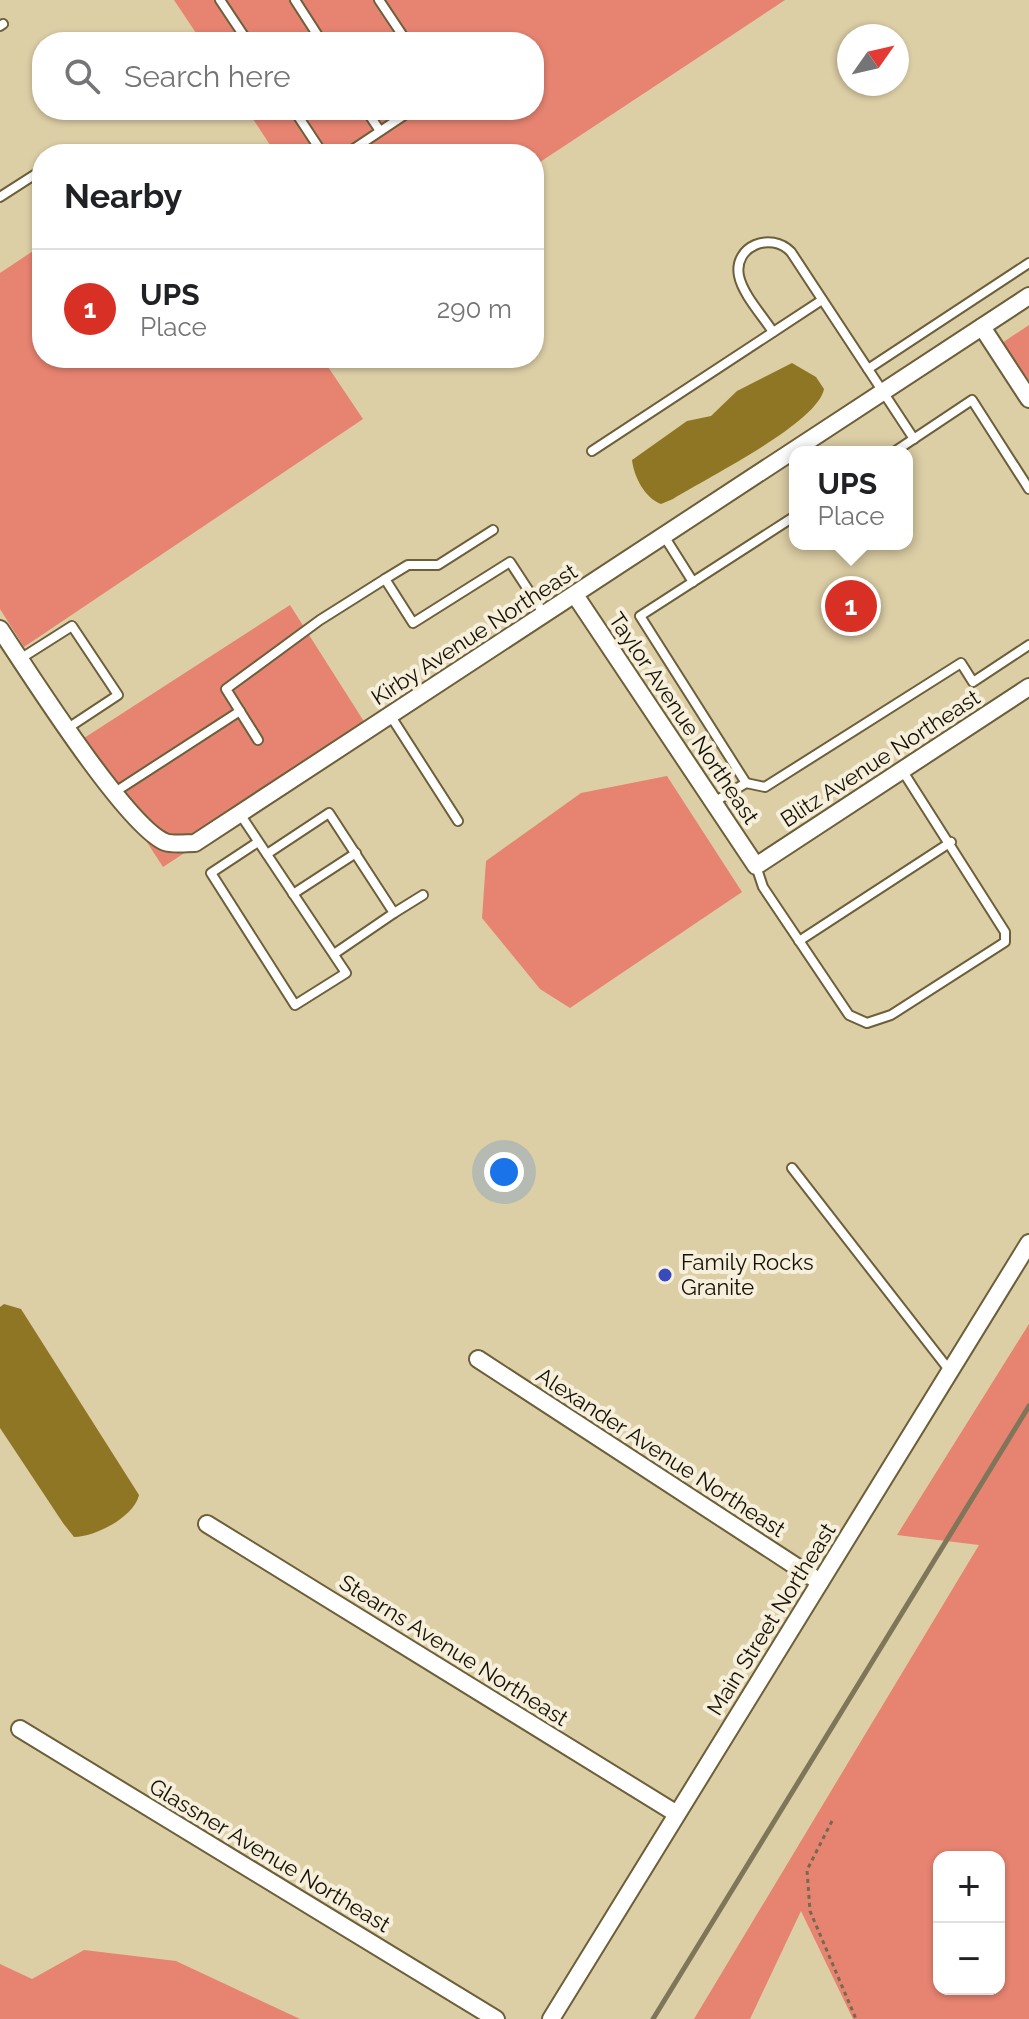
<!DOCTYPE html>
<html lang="en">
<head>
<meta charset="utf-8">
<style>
	:root { --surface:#fff; --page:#f6f6f6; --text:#202124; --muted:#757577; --line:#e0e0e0; --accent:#d93025 }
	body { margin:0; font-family:Raleway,sans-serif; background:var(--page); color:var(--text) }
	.controls { position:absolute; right:24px; bottom:24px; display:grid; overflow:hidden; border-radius:16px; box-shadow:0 2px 6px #0004 }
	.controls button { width:72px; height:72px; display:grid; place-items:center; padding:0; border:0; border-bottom:2px solid var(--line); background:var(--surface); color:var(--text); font:40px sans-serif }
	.compass { position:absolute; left:837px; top:24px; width:72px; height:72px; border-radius:50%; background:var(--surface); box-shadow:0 2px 6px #0004; rotate:56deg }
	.you { position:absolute; left:504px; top:1172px; width:28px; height:28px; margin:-20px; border:6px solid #fff; border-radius:50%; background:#1a73e8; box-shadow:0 0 0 12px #1a73e833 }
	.badge { display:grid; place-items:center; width:52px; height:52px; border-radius:50%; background:var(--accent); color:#fff; font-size:26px; font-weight:700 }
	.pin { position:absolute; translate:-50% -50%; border:4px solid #fff; box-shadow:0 2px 8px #0006 }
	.popup { position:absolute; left:789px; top:446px; width:124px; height:104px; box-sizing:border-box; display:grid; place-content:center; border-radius:16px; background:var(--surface); filter:drop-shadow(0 2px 6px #0005); font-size:26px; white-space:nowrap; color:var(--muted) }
	.popup b { font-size:30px; color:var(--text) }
	.popup::after { content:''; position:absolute; left:50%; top:100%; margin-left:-16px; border:16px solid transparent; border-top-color:var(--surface) }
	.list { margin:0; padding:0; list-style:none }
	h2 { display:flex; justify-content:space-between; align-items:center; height:104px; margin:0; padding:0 32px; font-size:34px }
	h2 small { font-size:26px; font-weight:400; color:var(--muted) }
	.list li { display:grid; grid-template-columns:52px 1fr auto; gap:24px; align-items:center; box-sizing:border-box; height:120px; padding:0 32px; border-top:2px solid var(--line) }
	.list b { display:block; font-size:30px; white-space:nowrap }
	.list p { margin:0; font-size:26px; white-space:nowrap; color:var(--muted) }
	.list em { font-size:26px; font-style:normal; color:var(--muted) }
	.icon { flex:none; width:44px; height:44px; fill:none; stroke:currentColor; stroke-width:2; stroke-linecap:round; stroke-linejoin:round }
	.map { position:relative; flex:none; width:1029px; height:2019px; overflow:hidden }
	.search { position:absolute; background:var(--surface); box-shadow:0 2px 6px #0004; left:32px; top:32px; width:512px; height:88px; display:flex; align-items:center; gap:20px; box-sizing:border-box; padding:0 28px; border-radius:32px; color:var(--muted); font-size:30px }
	.panel { position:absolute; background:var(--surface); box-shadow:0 2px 6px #0004; left:32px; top:144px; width:512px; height:224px; border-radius:32px }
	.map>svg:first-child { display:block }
	.green { fill:#e78371; fill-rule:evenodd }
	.water { fill:#8f7624 }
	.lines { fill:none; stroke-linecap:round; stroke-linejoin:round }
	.lane-casing { stroke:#6c5f3a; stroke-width:12 }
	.street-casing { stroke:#6c5f3a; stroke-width:20 }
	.path { stroke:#746a50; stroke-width:3; stroke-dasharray:4 4; stroke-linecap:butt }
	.lane { stroke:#fff; stroke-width:8 }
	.street { stroke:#fff; stroke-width:16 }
	.rail { stroke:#7f7559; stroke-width:5 }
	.poi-dot { fill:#394abd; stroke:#f6efdb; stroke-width:3 }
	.labels { text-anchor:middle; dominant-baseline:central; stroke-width:8; stroke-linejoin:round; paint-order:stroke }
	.street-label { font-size:22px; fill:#151003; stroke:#f6efdb }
	.poi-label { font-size:22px; fill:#151003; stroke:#f6efdb; text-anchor:start }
</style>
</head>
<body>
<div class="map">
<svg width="1029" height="2019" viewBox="0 0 1029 2019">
	<rect width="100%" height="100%" fill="#dccea5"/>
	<!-- green -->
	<g class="green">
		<path d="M174,0H785L534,166V154H276L247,110H534V42H202Z"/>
		<path d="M42,245V358H322L363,419L24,647L0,609V273Z"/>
		<path d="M1029,325V383L1002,343Z"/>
		<path d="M290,605L370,731L163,867L81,740Z"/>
		<path d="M667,776L742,892L570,1008L540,989L482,918L486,861L581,793Z"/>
		<path d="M1029,1324V2019H853L801,1911L750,2019H694L979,1545L897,1535ZM939,1857H999V1989H939Z"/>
		<path d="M84,1950L176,1961L300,2019H0V1964L32,1979Z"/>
	</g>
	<!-- water -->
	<g class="water">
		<path d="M792,363L816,377L824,389C818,423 705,479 673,499L661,504C645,498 634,477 632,460L687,421L711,416L737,391Z"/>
		<path d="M4,1304L21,1309L139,1495C134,1517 95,1537 74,1537L63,1523L0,1428V1307Z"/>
	</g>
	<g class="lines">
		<defs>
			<g id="lane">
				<path d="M220,0L248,42"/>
				<path d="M295,0L322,42"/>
				<path d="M379,0L407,42"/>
				<path d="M0,26L3,24"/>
				<path d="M294,110L323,154"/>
				<path d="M366,110L380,131"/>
				<path d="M346,154L412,110"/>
				<path d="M0,197L42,170"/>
				<path d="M773,332C763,316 743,295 739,276C733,246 771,231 791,252L914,439"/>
				<path d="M868,369L1029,263"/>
				<path d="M592,451L822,300"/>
				<path d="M894,452L972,400L1029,489"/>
				<path d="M493,530L438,565H408L385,579L413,623L510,562L544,614"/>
				<path d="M664,536L693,582"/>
				<path d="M20,659L72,626L118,695L68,728"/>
				<path d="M390,715L458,821"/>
				<path d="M258,740L226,689L320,620L385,579"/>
				<path d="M746,783L640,616L795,516"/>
				<path d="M115,792L240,711"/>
				<path d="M714,802L746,783L765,787L961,663L973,682L1029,645"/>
				<path d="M240,814L346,973L295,1005L211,873L258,842"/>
				<path d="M267,854L329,813L394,913L334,954"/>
				<path d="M756,866L763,887L849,1015L867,1023L891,1015L1005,942V932L902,770"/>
				<path d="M293,894L356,853"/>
				<path d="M394,913L423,895"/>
				<path d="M799,941L951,842"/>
				<path d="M792,1168L950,1371"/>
			</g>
			<g id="street">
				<path d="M982,327L1029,399"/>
				<path d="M575,595L756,866L1029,687"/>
				<path d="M0,629C28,671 126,826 165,842C173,845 186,843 195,843L1029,296"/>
				<path d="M478,1359L820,1582"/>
				<path d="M207,1524L677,1814"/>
				<path d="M20,1729L496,2019"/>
				<path d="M551,2019L1029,1243"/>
			</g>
		</defs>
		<!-- lane casing -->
		<use href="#lane" class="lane-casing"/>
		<!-- street casing -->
		<use href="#street" class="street-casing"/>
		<!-- path -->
		<path class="path" d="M832,1821L807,1870L810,1911L856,2019"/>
		<!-- lane -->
		<use href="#lane" class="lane"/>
		<!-- street -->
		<use href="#street" class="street"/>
		<!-- rail -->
		<path class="rail" d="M653,2019L1029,1406"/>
	</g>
	<!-- markers -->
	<circle class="poi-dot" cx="665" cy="1275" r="8"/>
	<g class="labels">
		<!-- street labels -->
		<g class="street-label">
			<text transform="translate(474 634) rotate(-33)">Kirby Avenue Northeast</text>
			<text transform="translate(684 718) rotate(56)">Taylor Avenue Northeast</text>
			<text transform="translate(880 758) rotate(-33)">Blitz Avenue Northeast</text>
			<text transform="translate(661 1452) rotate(33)">Alexander Avenue Northeast</text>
			<text transform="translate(771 1619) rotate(-58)">Main Street Northeast</text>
			<text transform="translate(454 1650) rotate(32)">Stearns Avenue Northeast</text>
			<text transform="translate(270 1855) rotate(31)">Glassner Avenue Northeast</text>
		</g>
		<!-- poi labels -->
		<g class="poi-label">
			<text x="681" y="1262">Family Rocks<tspan x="681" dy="25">Granite</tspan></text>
		</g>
	</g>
</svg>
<div class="controls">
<button>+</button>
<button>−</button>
</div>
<svg class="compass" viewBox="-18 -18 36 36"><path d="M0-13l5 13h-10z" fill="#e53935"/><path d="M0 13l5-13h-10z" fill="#757577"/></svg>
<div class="you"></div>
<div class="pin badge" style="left:851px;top:606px">1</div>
<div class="popup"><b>UPS</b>Place</div>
<div class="search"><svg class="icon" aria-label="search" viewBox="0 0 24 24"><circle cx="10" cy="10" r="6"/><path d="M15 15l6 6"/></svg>Search here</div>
<section class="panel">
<h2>Nearby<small></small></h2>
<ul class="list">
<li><span class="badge">1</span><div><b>UPS</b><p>Place</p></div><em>290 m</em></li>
</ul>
</section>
</div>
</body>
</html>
